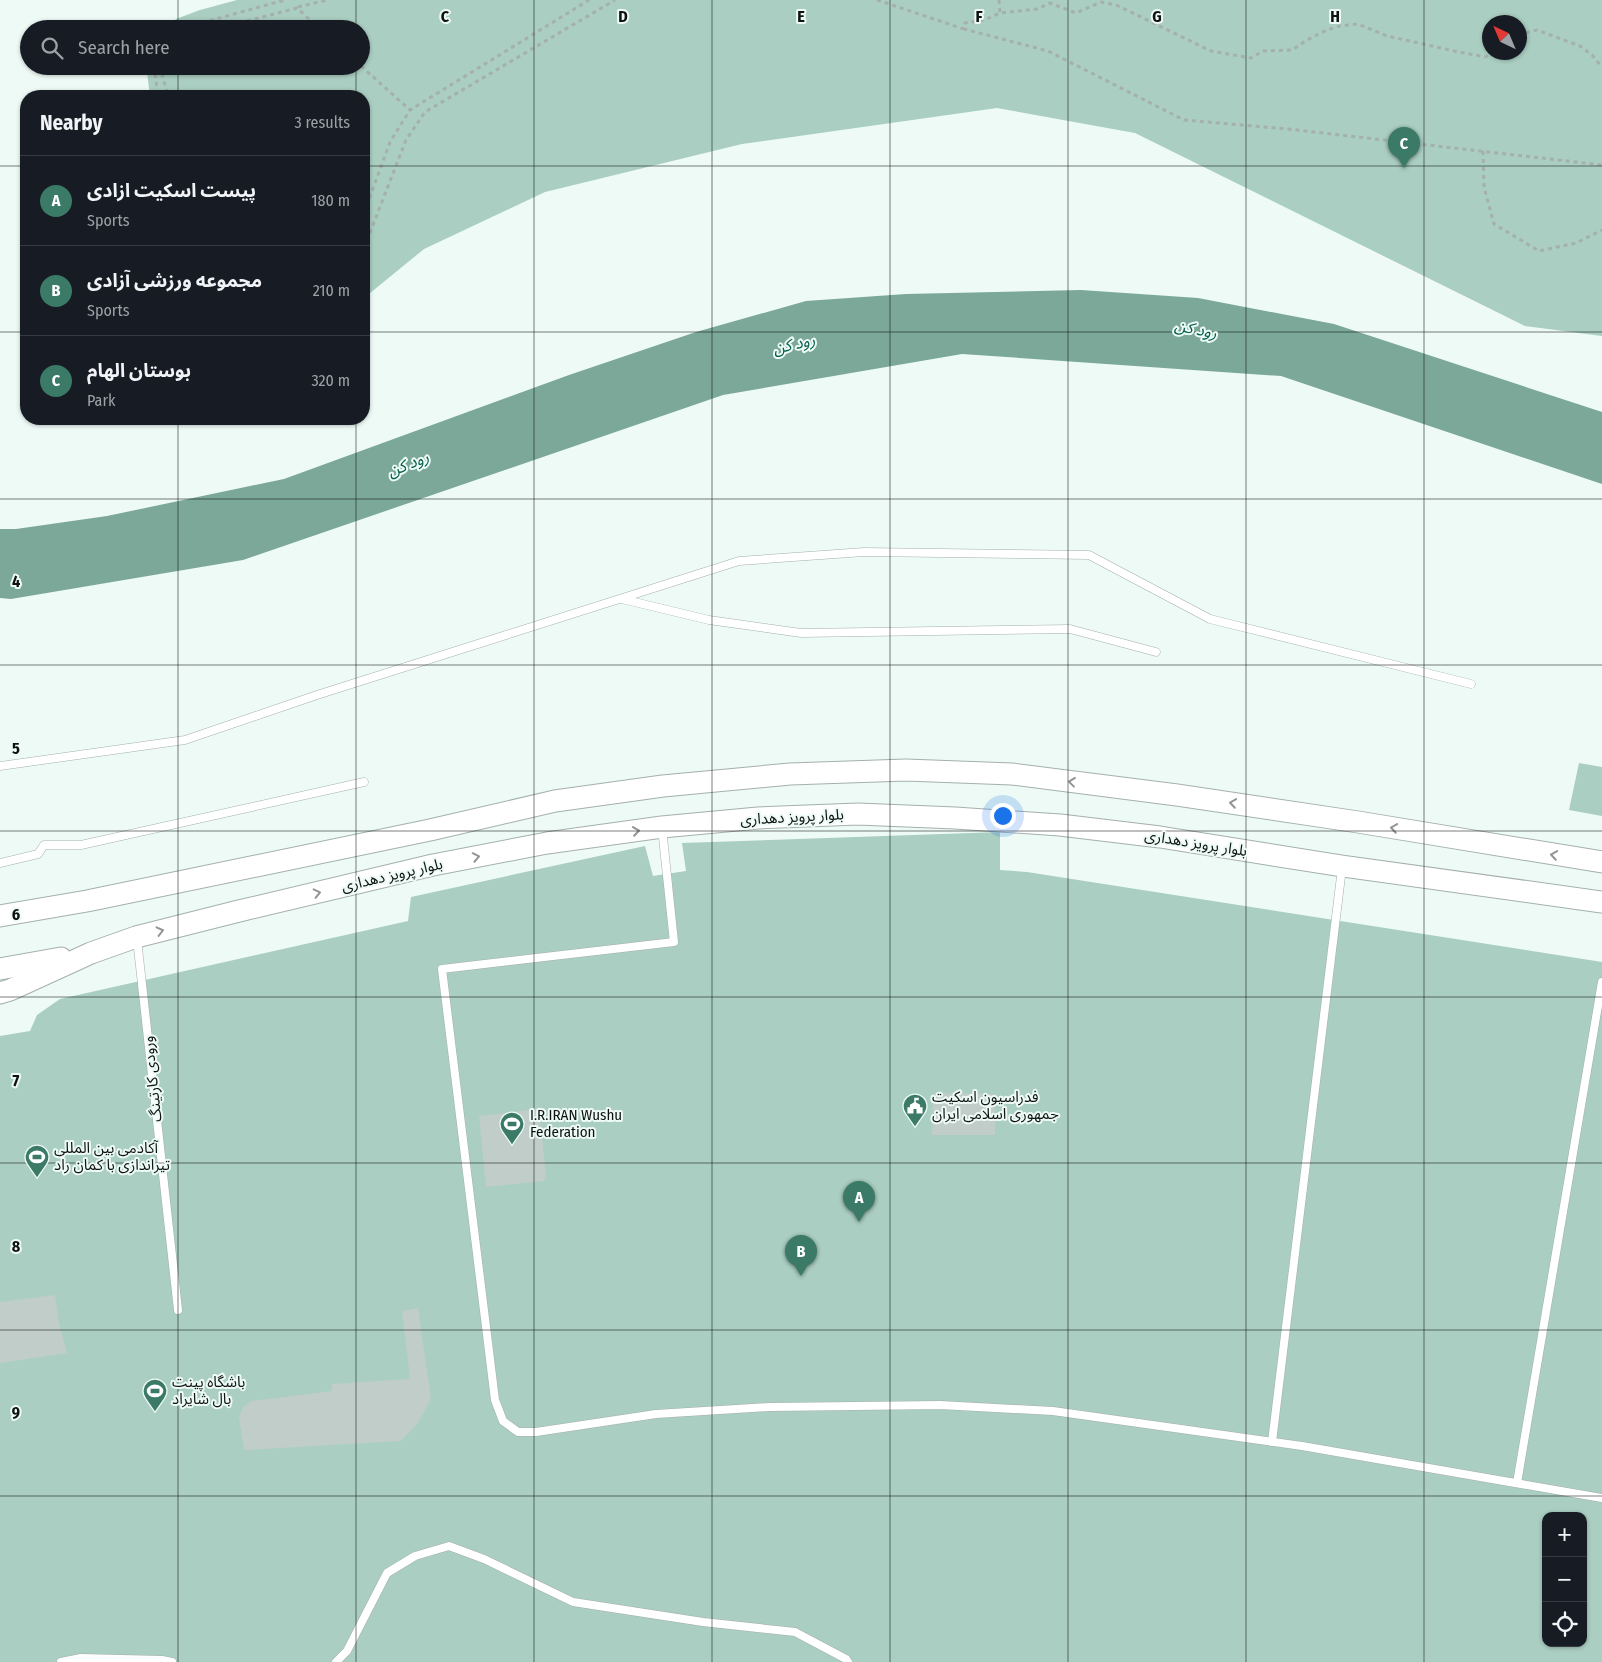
<!DOCTYPE html>
<html lang="en">
<head>
<meta charset="utf-8">
<style>
	:root { --surface:#171b24; --page:#242831; --text:#f1f3f6; --muted:#9ea1a6; --line:#363941; --accent:#3b7a67 }
	body { margin:0; font-family:"Fira Sans Condensed","Noto Sans Arabic",sans-serif; background:var(--page); color:var(--text) }
	.controls { position:absolute; right:15px; bottom:15px; display:grid; overflow:hidden; border-radius:10px; box-shadow:0 1px 4px #0004 }
	.controls button { width:45px; height:45px; display:grid; place-items:center; padding:0; border:0; border-bottom:1px solid var(--line); background:var(--surface); color:var(--text); font:25px sans-serif }
	.compass { position:absolute; left:1482px; top:15px; width:45px; height:45px; border-radius:50%; background:var(--surface); box-shadow:0 1px 4px #0004; rotate:316deg }
	.you { position:absolute; left:1002px; top:815px; width:18px; height:18px; margin:-12px; border:4px solid #fff; border-radius:50%; background:#1a73e8; box-shadow:0 0 0 8px #1a73e833 }
	.badge { display:grid; place-items:center; width:32px; height:32px; border-radius:50%; background:var(--accent); color:#fff; font-size:16px; font-weight:700 }
	.pin { position:absolute; translate:-50% -41px; filter:drop-shadow(0 1px 2px #0008) }
	.pin::after { content:''; position:absolute; top:26px; width:18px; height:15px; background:inherit; clip-path:polygon(0 0,100% 0,50% 100%) }
	.list { margin:0; padding:0; list-style:none }
	h2 { display:flex; justify-content:space-between; align-items:center; height:65px; margin:0; padding:0 20px; font-size:21px }
	h2 small { font-size:16px; font-weight:400; color:var(--muted) }
	.list li { display:grid; grid-template-columns:32px 1fr auto; gap:15px; align-items:center; box-sizing:border-box; height:90px; padding:0 20px; border-top:1px solid var(--line) }
	.list b { display:block; font-size:19px; white-space:nowrap }
	.list p { margin:0; font-size:16px; white-space:nowrap; color:var(--muted) }
	.list em { font-size:16px; font-style:normal; color:var(--muted) }
	.icon { flex:none; width:28px; height:28px; fill:none; stroke:currentColor; stroke-width:2; stroke-linecap:round; stroke-linejoin:round }
	.map { position:relative; flex:none; width:1602px; height:1662px; overflow:hidden }
	.search { position:absolute; background:var(--surface); box-shadow:0 1px 4px #0004; left:20px; top:20px; width:350px; height:55px; display:flex; align-items:center; gap:12px; box-sizing:border-box; padding:0 18px; border-radius:28px; color:var(--muted); font-size:19px }
	.panel { position:absolute; background:var(--surface); box-shadow:0 1px 4px #0004; left:20px; top:90px; width:350px; height:335px; border-radius:20px }
	.map>svg:first-child { display:block }
	.green { fill:#aacec1; fill-rule:evenodd }
	.water { fill:#7ba898 }
	.building { fill:#c1cdc9 }
	.lines { fill:none; stroke-linecap:round; stroke-linejoin:round }
	.service-casing { stroke:#a4b0ac; stroke-width:9 }
	.secondary-casing { stroke:#a4b0ac; stroke-width:23 }
	.path { stroke:#a5b0ac; stroke-width:3; stroke-dasharray:4 4; stroke-linecap:butt }
	.service { stroke:#fff; stroke-width:8 }
	.secondary { stroke:#fff; stroke-width:21 }
	.oneway { stroke:#939594 }
	.grid { fill:none; stroke:#0e1311; stroke-width:1; stroke-opacity:0.55 }
	.labels { text-anchor:middle; dominant-baseline:central; stroke-width:4; stroke-linejoin:round; paint-order:stroke }
	.street-label { font-size:15px; fill:#0e1311; stroke:#edfaf5 }
	.poi-label { font-size:15px; fill:#0e1311; stroke:#edfaf5; text-anchor:start }
	.water-label { font-size:16px; font-style:italic; fill:#035e4a; stroke:#edfaf5 }
	.grid-label { font-size:16px; text-anchor:middle; font-weight:bold; fill:#0e1311; stroke:#edfaf5; stroke-width:4; stroke-linejoin:round; paint-order:stroke }
</style>
</head>
<body>
<div class="map">
<svg width="1602" height="1662" viewBox="0 0 1602 1662">
	<rect width="100%" height="100%" fill="#edfaf5"/>
	<!-- green -->
	<g class="green">
		<path d="M237,0H1602V336L1525,326L1135,133L997,108L742,144L545,192L424,249L364,298V96H150L147,72L148,66H361V29H169L176,19L200,10ZM1490,22H1520V52H1490Z"/>
		<path d="M1579,763L1602,767V816L1569,810Z"/>
		<path d="M1000,832V870L1027,872L1602,962V1662H0V1036L30,1031L37,1015L60,999L408,921L411,897L645,846L653,876L686,871L682,843ZM1546,1516H1583V1643H1546Z"/>
	</g>
	<!-- water -->
	<path class="water" d="M1081,290L1198,298L1334,324L1602,412V484L1281,376L962,354L723,395L243,560L11,599L0,598V529H16L107,516L284,479L569,375L696,332L806,301L906,294Z"/>
	<!-- building -->
	<g class="building">
		<path d="M933,1093L995,1094V1135H932Z"/>
		<path d="M539,1109L546,1175L544,1181L486,1187L479,1116Z"/>
		<path d="M55,1295L59,1323L67,1353L0,1363V1302Z"/>
		<path d="M418,1308L431,1399L418,1423L401,1441L244,1450L239,1417L244,1406L252,1401L332,1391V1384L410,1379L402,1311Z"/>
	</g>
	<g class="lines">
		<defs>
			<g id="service">
				<path d="M622,599L709,620L801,633L1070,629L1156,652"/>
				<path d="M0,766L185,740L317,695L739,561L864,552L1089,555L1210,619L1471,684"/>
				<path d="M662,828L674,942L442,969L495,1400L503,1421L518,1432H536L656,1414L769,1407L940,1405L1053,1411L1302,1446L1602,1498"/>
				<path d="M0,863L38,854L44,845H81L364,782"/>
				<path d="M137,939L178,1310"/>
				<path d="M1272,1442L1342,868"/>
				<path d="M1517,1483L1602,982"/>
				<path d="M61,1662L81,1658L162,1660L172,1662"/>
				<path d="M336,1662L347,1651L387,1573L415,1556L449,1546L484,1559L573,1602L703,1622L795,1632L846,1659L848,1662"/>
			</g>
			<g id="secondary">
				<path d="M0,916L87,901L430,830L555,801L663,786L790,774L906,770L1012,774L1177,795L1358,822L1602,862"/>
				<path d="M0,969L61,958"/>
				<path d="M0,993L10,990L91,953L136,937L239,911L433,865L547,843L662,827L758,818L858,814L955,818L1060,825L1160,837L1342,866L1602,902"/>
			</g>
		</defs>
		<!-- service casing -->
		<use href="#service" class="service-casing"/>
		<!-- secondary casing -->
		<use href="#secondary" class="secondary-casing"/>
		<!-- path -->
		<g class="path">
			<path d="M877,0L964,29"/>
			<path d="M999,0L1000,13"/>
			<path d="M298,7L327,0"/>
			<path d="M179,29L285,0"/>
			<path d="M216,29L297,8L320,29"/>
			<path d="M1520,38L1525,33L1537,30L1580,46L1592,55L1602,67"/>
			<path d="M1495,52L1485,57L1459,52L1387,36L1358,24L1340,26L1327,30L1307,40L1292,50L1263,51L1251,58L1211,51L1116,5L1101,2L1076,13L1050,3L1037,9L1000,13L984,20L965,23L964,29L1048,51L1184,120L1288,129L1602,165"/>
			<path d="M154,66L158,96"/>
			<path d="M164,66L162,74L168,96"/>
			<path d="M361,66L410,110"/>
			<path d="M1483,151L1484,187L1494,224L1539,251L1576,243L1602,230"/>
			<path d="M364,213L390,142L410,110L589,0"/>
			<path d="M364,248L406,140L425,112L615,0"/>
		</g>
		<!-- service -->
		<use href="#service" class="service"/>
		<!-- secondary -->
		<use href="#secondary" class="secondary"/>
	</g>
	<!-- one-way arrows -->
	<defs><path id="oneway-chevron" d="M-2-3.5L2.5 0L-2 3.5" fill="none" stroke-width="1.6" stroke-linecap="round" stroke-linejoin="round" transform="scale(1.25)"/></defs>
	<g class="oneway">
		<use href="#oneway-chevron" transform="translate(1072 782) rotate(-173)"/>
		<use href="#oneway-chevron" transform="translate(1233 803) rotate(-171)"/>
		<use href="#oneway-chevron" transform="translate(1394 828) rotate(-171)"/>
		<use href="#oneway-chevron" transform="translate(636 831) rotate(-8)"/>
		<use href="#oneway-chevron" transform="translate(1554 855) rotate(-171)"/>
		<use href="#oneway-chevron" transform="translate(476 857) rotate(-11)"/>
		<use href="#oneway-chevron" transform="translate(317 893) rotate(-13)"/>
		<use href="#oneway-chevron" transform="translate(160 931) rotate(-14)"/>
	</g>
	<!-- grid -->
	<path class="grid" d="M178,0V29M356,0V29M534,0V1662M712,0V1662M890,0V1662M1068,0V1662M1246,0V1662M1424,0V1662M178,66V96M356,66V96M0,166H26M364,166H1602M0,332H26M364,332H1602M178,419V1662M356,419V1662M0,499H1602M0,665H1602M0,831H1602M0,997H1602M0,1163H1602M0,1330H1602M0,1496H1602"/>
	<!-- icons -->
	<defs>
		<symbol id="civic-pin" viewBox="-11 -11 22 30"><path d="M0 17L-7.5 6A9.5 9.5 0 1 1 7.5 6Z" fill="#3b7a67" stroke="#edfaf5"/><path d="M-.6-6.5H3V-4.5H.6V-3L4-1V1h2V6H-6V1h2V-1L-.6-3ZM-1.2 2.5V6h2.4V2.5Z" fill="#fff"/></symbol>
		<symbol id="stadium-pin" viewBox="-11 -11 22 30"><path d="M0 17L-7.5 6A9.5 9.5 0 1 1 7.5 6Z" fill="#3b7a67" stroke="#edfaf5"/><path d="M0-5a6.5 5 0 1 0 0 10a6.5 5 0 1 0 0-10ZM-3.5-1.8h7v3.6h-7Z" fill="#fff"/></symbol>
	</defs>
	<g fill-rule="evenodd">
		<use href="#civic-pin" x="901" y="1092" width="28" height="38"/>
		<use href="#stadium-pin" x="498" y="1110" width="28" height="38"/>
		<use href="#stadium-pin" x="23" y="1143" width="28" height="38"/>
		<use href="#stadium-pin" x="141" y="1377" width="28" height="38"/>
	</g>
	<g class="labels">
		<!-- street labels -->
		<g class="street-label">
			<text transform="translate(792 817) rotate(-3)">بلوار پرویز دهداری</text>
			<text transform="translate(1196 843) rotate(9)">بلوار پرویز دهداری</text>
			<text transform="translate(392 875) rotate(-13)">بلوار پرویز دهداری</text>
			<text transform="translate(152 1079) rotate(-96)">ورودی کارتینگ</text>
		</g>
		<!-- poi labels -->
		<g class="poi-label">
			<text x="932" y="1097">فدراسیون اسکیت<tspan x="932" dy="17">جمهوری اسلامی ایران</tspan></text>
			<text x="530" y="1115">I.R.IRAN Wushu<tspan x="530" dy="17">Federation</tspan></text>
			<text x="54" y="1148">آکادمی بین المللی<tspan x="54" dy="17">تیراندازی با کمان راد</tspan></text>
			<text x="172" y="1382">باشگاه پینت<tspan x="172" dy="17">بال شایراد</tspan></text>
		</g>
		<!-- water labels -->
		<g class="water-label">
			<text transform="translate(1196 329) rotate(12)">رود کن</text>
			<text transform="translate(794 344) rotate(-13)">رود کن</text>
			<text transform="translate(408 464) rotate(-22)">رود کن</text>
		</g>
	</g>
	<g class="grid-label">
		<text x="445" y="22">C</text>
		<text x="623" y="22">D</text>
		<text x="801" y="22">E</text>
		<text x="979" y="22">F</text>
		<text x="1157" y="22">G</text>
		<text x="1335" y="22">H</text>
		<text x="16" y="587">4</text>
		<text x="16" y="754">5</text>
		<text x="16" y="920">6</text>
		<text x="16" y="1086">7</text>
		<text x="16" y="1252">8</text>
		<text x="16" y="1418">9</text>
	</g>
</svg>
<div class="controls">
<button>+</button>
<button>−</button>
<button><svg class="icon" aria-label="locate" viewBox="0 0 24 24"><circle cx="12" cy="12" r="6"/><path d="M12 2v4M12 18v4M2 12h4M18 12h4"/></svg></button>
</div>
<svg class="compass" viewBox="-18 -18 36 36"><path d="M0-13l5 13h-10z" fill="#e53935"/><path d="M0 13l5-13h-10z" fill="#9ea1a6"/></svg>
<div class="you"></div>
<div class="pin badge" style="left:859px;top:1222px">A</div>
<div class="pin badge" style="left:801px;top:1276px">B</div>
<div class="pin badge" style="left:1404px;top:168px">C</div>
<div class="search"><svg class="icon" aria-label="search" viewBox="0 0 24 24"><circle cx="10" cy="10" r="6"/><path d="M15 15l6 6"/></svg>Search here</div>
<section class="panel">
<h2>Nearby<small>3 results</small></h2>
<ul class="list">
<li><span class="badge">A</span><div><b>پیست اسکیت ازادی</b><p>Sports</p></div><em>180 m</em></li>
<li><span class="badge">B</span><div><b>مجموعه ورزشی آزادی</b><p>Sports</p></div><em>210 m</em></li>
<li><span class="badge">C</span><div><b>بوستان الهام</b><p>Park</p></div><em>320 m</em></li>
</ul>
</section>
</div>
</body>
</html>
